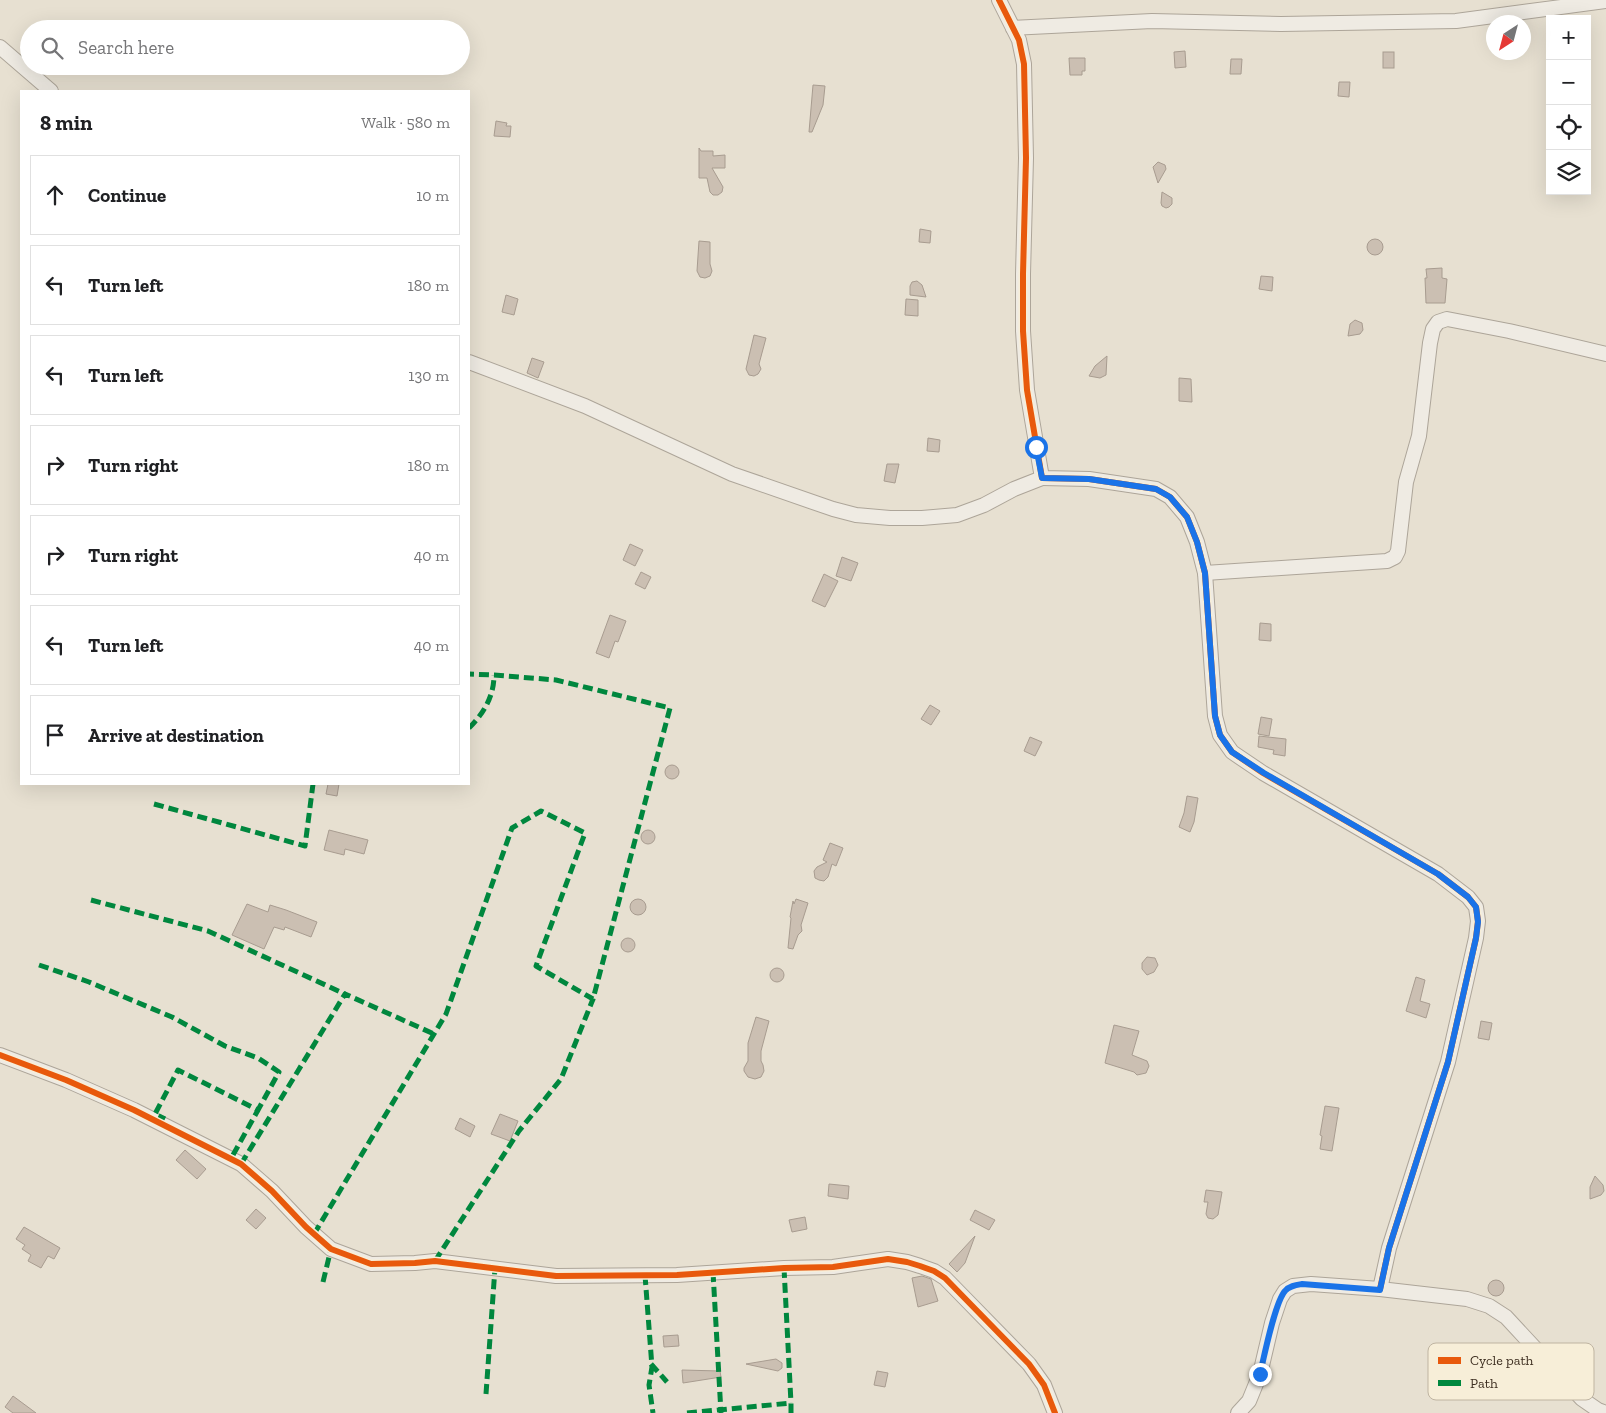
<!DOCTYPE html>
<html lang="en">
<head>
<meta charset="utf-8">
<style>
	:root { --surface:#fff; --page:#f2f2f2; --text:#202124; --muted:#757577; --line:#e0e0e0 }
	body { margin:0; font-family:"Zilla Slab",serif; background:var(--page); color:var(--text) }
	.controls { position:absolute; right:15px; top:15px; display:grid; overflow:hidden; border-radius:0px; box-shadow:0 5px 20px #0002 }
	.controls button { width:45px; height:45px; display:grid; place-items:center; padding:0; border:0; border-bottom:1px solid var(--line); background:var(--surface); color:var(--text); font:25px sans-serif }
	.compass { position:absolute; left:1486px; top:15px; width:45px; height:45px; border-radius:50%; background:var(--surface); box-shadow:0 5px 20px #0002; rotate:216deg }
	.stop { position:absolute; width:15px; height:15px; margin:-11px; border:4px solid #1a73e8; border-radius:50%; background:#fff }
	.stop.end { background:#1a73e8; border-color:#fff; box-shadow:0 1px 5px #0008 }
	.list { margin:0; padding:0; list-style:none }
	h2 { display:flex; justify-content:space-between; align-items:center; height:65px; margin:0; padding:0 20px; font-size:21px }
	h2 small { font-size:16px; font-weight:400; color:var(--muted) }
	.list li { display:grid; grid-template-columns:32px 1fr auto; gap:15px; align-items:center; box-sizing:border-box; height:80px; margin:0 10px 10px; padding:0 10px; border:1px solid var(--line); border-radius:0px }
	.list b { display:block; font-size:19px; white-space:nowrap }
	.list em { font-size:16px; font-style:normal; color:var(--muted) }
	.icon { flex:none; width:28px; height:28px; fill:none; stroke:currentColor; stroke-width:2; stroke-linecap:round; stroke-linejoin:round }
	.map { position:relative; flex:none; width:1606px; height:1413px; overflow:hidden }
	.search { position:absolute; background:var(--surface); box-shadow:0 5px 20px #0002; left:20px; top:20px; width:450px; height:55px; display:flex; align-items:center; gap:12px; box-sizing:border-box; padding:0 18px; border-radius:28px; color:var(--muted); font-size:19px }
	.panel { position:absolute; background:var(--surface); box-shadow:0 5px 20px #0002; left:20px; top:90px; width:450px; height:695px; border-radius:0px }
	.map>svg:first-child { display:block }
	.building { fill:#cbbfb2; stroke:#a89c90 }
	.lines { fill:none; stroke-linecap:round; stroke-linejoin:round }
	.street-casing { stroke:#ada599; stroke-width:16 }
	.street { stroke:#efebe3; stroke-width:14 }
	.quiet { stroke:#00873e; stroke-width:5; stroke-dasharray:10 5; stroke-linecap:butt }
	.cycleway-casing { stroke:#f7eed8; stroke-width:9 }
	.cycleway { stroke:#e8590c; stroke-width:6 }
	.route { stroke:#1a73e8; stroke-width:6 }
	.key { fill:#f7eed8; stroke:#bfb4a1; stroke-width:1 }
	.key-label { font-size:14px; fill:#3d2e20 }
</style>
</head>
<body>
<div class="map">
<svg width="1606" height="1413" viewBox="0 0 1606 1413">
	<rect width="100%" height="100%" fill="#e7e0d1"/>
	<!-- building -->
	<g class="building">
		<path d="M1185,51L1186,67L1175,68L1174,52Z"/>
		<rect x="1383" y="52" width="11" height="16"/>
		<path d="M1069,58H1085V71H1082V75H1070Z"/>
		<path d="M1231,59H1242L1241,74H1230Z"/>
		<path d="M1339,82H1350L1349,97L1338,96Z"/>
		<path d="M813,85L825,86L823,105L812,132H809Z"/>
		<path d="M496,121L507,123L506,126H511L510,137L494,136Z"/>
		<path d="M699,148L701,151H713V156L725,155V168H712L723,187L722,192L718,195H713L710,192L707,178H699Z"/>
		<path d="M1158,162L1165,165L1166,169L1158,183L1153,167Z"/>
		<path d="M1162,192L1172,198V204L1169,207L1166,208L1162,206L1161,203Z"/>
		<path d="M920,229L931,231L930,243L919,242Z"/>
		<circle cx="1375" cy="247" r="8"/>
		<path d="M699,241L710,242V264L712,271L710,276L705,278L700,277L697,271Z"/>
		<path d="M1442,268V278L1447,279L1445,303H1426L1425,278H1427L1426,269Z"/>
		<path d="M1261,276L1273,277L1272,291L1259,289Z"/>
		<path d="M917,281L922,285L926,297L910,295V286L912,282Z"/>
		<path d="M506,295L518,299L514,315L502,312Z"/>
		<path d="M906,299L918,300V316L905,315Z"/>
		<path d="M1355,320L1362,323L1363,330L1360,334L1348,336L1350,324Z"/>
		<path d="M754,335L766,338L759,364L761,369L758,374L754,376L749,375L746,369Z"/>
		<path d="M1107,356L1106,375L1100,378L1089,376L1095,366Z"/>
		<path d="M532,358L544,362L538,378L527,373Z"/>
		<path d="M1179,378L1191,379L1192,402L1179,401Z"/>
		<path d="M928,438L940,440L939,452L927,451Z"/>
		<path d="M887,464H899L895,483L884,481Z"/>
		<path d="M630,544L643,550L635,566L623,560Z"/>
		<path d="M842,557L858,563L851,581L836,576Z"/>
		<path d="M641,572L651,577L645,589L635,584Z"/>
		<path d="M824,574L838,581L825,607L812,601Z"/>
		<path d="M610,615L626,621L618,642L615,641L609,658L596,653Z"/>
		<path d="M1260,623L1271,624V641L1259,640Z"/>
		<path d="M930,705L940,711L931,725L921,719Z"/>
		<path d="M1261,717L1272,719L1269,736L1258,734Z"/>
		<path d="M1259,736L1286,739L1285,756L1273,754L1274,750L1258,747Z"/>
		<path d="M1030,737L1042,742L1035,756L1024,751Z"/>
		<circle cx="672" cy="772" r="7"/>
		<path d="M328,784H339L337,796L326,794Z"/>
		<path d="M1187,796L1198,798L1194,822L1190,832L1179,827L1184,813Z"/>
		<path d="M329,830L368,840L364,854L345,849L344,855L324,850Z"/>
		<circle cx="648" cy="837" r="7"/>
		<path d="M830,843L843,848L836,866L832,864L828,877L824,881L819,880L815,878L814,871L817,867L827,862L823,860Z"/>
		<path d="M796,899L808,903L801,925L802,931L798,935L793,949L788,948L791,918L790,917L793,901L794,904Z"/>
		<circle cx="638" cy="907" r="8"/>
		<path d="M247,904L268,912L270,905L286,910L317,922L311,937L285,927L284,930L274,927L264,949L232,935Z"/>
		<circle cx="628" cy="945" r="7"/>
		<path d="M1147,957L1155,958L1158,965L1154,972L1147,975L1142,969V963Z"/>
		<circle cx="777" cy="975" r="7"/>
		<path d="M1416,977L1425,980L1420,1001L1430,1004L1426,1018L1406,1011Z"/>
		<path d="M756,1017L769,1021L761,1051V1061L763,1065L764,1071L761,1077L755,1079L748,1077L744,1071V1068L748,1061V1043Z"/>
		<path d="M1481,1021L1492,1023L1489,1040L1478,1038Z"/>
		<path d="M1114,1025L1139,1031L1132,1055L1147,1061L1149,1066L1146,1073L1137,1075L1134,1072L1105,1063Z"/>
		<path d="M1325,1106L1339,1108L1332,1151L1320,1149L1322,1136L1320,1135Z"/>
		<path d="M500,1114L518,1121L510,1141L491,1134Z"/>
		<path d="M460,1118L475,1126L470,1137L455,1129Z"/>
		<path d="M185,1150L206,1169L197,1179L176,1160Z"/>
		<path d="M1595,1176L1603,1185L1604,1191L1601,1195L1590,1199V1187Z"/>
		<path d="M829,1184L849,1186L848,1199L828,1196Z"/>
		<path d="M1206,1190L1222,1192L1218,1215L1213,1219L1208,1218L1206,1214L1208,1202H1204Z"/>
		<path d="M256,1209L266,1218L256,1229L246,1220Z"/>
		<path d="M975,1210L995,1220L989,1230L970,1220Z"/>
		<path d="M805,1217L807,1229L792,1232L789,1220Z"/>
		<path d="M24,1227L60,1248L54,1259L48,1256L41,1268L28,1261L31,1255L22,1249L25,1245L16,1239Z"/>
		<path d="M975,1236L965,1263L957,1272L949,1264Z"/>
		<path d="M922,1276L931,1279L938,1301L918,1307L912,1278Z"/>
		<circle cx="1496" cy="1288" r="8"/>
		<path d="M678,1335L679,1346L664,1347L663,1336Z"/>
		<path d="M776,1359L782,1363V1368L778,1371L746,1364Z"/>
		<path d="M682,1370L720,1371L721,1377L683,1383Z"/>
		<path d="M877,1371L888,1373L885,1387L874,1385Z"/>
		<path d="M13,1396L36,1413H13L5,1407Z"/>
	</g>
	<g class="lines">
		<defs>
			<g id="street">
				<path d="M999,0L1019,40L1024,64L1026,158L1023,274V331L1027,390L1042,478L1089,479L1156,489L1170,497L1187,517L1197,542L1205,573L1215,716L1220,735L1232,752L1263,773L1438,874L1468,897L1476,907L1478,921L1476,938L1448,1062L1389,1248L1380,1289"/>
				<path d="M1013,28L1152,21L1281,24L1456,21L1606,1"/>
				<path d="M0,47L51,91"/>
				<path d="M469,362L585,406L732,474L833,509L856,515L890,518H922L957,515L984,505L1014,489L1042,478"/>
				<path d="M1205,573L1387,561L1395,557L1398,551L1406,482L1419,436L1430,343L1433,329L1438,322L1447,319L1509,331L1606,354"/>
				<path d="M0,1055L66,1080L134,1110L241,1164L272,1191L306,1227L331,1249L371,1264L415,1263L435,1261L556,1276L677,1275L784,1268L833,1267L888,1259L907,1262L920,1266L934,1271L945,1278L1029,1364L1044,1385L1055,1413"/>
				<path d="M1238,1413L1249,1401L1260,1374L1272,1323L1280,1299L1285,1291L1293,1286L1311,1284L1380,1289L1467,1299L1489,1306L1506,1317L1582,1399L1598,1410L1606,1413"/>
			</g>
		</defs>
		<!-- street casing -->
		<use href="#street" class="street-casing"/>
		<!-- street -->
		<use href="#street" class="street"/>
		<!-- quiet -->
		<g class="quiet">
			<path d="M469,728C484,713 494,696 494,675"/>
			<path d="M154,804L305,846L313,784"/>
			<path d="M91,900L208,931L345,994"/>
			<path d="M39,965L89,982L172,1017L225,1046L258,1058L279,1072L258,1110L178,1070L155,1114L165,1119"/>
			<path d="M233,1155L258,1110"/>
			<path d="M241,1164L345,994L434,1034"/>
			<path d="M314,1234L446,1014L512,828L541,811L585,833L536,966L593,999L670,708L556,680L494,675L469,674"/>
			<path d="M435,1261L519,1131L561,1079L593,999"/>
			<path d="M784,1268L791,1403"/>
			<path d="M713,1272L721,1413"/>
			<path d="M645,1275L652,1367L649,1385L653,1413"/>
			<path d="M323,1282L331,1249"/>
			<path d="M651,1364L667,1382"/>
			<path d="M486,1394L495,1268"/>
			<path d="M687,1413L791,1403V1413"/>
		</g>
		<defs>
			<g id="cycleway">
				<path d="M999,0L1019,40L1024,64L1026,158L1023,274V331L1027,390L1042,478L1089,479L1156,489L1170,497L1187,517L1197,542L1205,573L1215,716L1220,735L1232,752L1263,773L1438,874L1468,897L1476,907L1478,921L1476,938L1448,1062L1389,1248L1380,1289"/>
				<path d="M0,1055L66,1080L134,1110L241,1164L272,1191L306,1227L331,1249L371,1264L415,1263L435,1261L556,1276L677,1275L784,1268L833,1267L888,1259L907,1262L920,1266L934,1271L945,1278L1029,1364L1044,1385L1055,1413"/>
			</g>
		</defs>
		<!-- cycleway casing -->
		<use href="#cycleway" class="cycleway-casing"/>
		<!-- cycleway -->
		<use href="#cycleway" class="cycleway"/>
	</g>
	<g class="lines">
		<!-- route -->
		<path class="route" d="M1036,447L1042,478L1089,479L1156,489L1170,497L1187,517L1197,542L1205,573L1215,716L1220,735L1232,752L1264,773L1438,874L1468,897L1476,907L1478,922L1476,938L1448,1062L1389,1248L1380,1290L1302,1284C1296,1285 1289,1286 1285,1291C1275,1302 1264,1357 1260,1374"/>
	</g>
	<!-- legend -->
	<rect x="1428" y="1343" width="166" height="57" rx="8" class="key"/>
	<rect x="1438" y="1357" width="23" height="7" fill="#e8590c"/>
	<rect x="1438" y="1380" width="23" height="6" fill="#00873e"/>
	<g class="key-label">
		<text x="1470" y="1365">Cycle path</text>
		<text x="1470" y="1388">Path</text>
	</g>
</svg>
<div class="controls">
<button>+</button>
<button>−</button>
<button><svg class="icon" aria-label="locate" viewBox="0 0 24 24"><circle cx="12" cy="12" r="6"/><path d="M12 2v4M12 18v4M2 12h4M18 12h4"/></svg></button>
<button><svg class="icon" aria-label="layers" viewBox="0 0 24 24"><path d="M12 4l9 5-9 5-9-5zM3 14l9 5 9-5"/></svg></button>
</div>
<svg class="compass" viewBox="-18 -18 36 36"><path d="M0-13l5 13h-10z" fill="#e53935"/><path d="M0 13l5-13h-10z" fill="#757577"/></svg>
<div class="stop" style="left:1036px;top:447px"></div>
<div class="stop end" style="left:1260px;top:1374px"></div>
<div class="search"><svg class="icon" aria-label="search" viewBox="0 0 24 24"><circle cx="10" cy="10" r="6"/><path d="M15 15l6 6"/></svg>Search here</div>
<section class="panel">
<h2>8 min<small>Walk · 580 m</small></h2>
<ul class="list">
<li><svg class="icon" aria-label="ahead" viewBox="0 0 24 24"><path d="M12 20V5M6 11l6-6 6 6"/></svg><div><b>Continue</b></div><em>10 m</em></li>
<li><svg class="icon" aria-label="left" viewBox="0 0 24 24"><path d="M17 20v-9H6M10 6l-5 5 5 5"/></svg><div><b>Turn left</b></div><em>180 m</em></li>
<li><svg class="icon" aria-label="left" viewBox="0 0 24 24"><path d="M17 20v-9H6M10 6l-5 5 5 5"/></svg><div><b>Turn left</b></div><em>130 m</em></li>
<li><svg class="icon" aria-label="right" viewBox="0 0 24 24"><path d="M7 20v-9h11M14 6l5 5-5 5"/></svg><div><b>Turn right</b></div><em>180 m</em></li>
<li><svg class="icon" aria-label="right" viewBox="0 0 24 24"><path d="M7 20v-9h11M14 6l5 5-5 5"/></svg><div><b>Turn right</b></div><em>40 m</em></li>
<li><svg class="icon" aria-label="left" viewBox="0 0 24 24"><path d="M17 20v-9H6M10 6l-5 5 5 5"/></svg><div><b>Turn left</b></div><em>40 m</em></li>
<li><svg class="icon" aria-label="arrive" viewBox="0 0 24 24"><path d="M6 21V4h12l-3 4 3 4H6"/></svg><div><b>Arrive at destination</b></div></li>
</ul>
</section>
</div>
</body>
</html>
